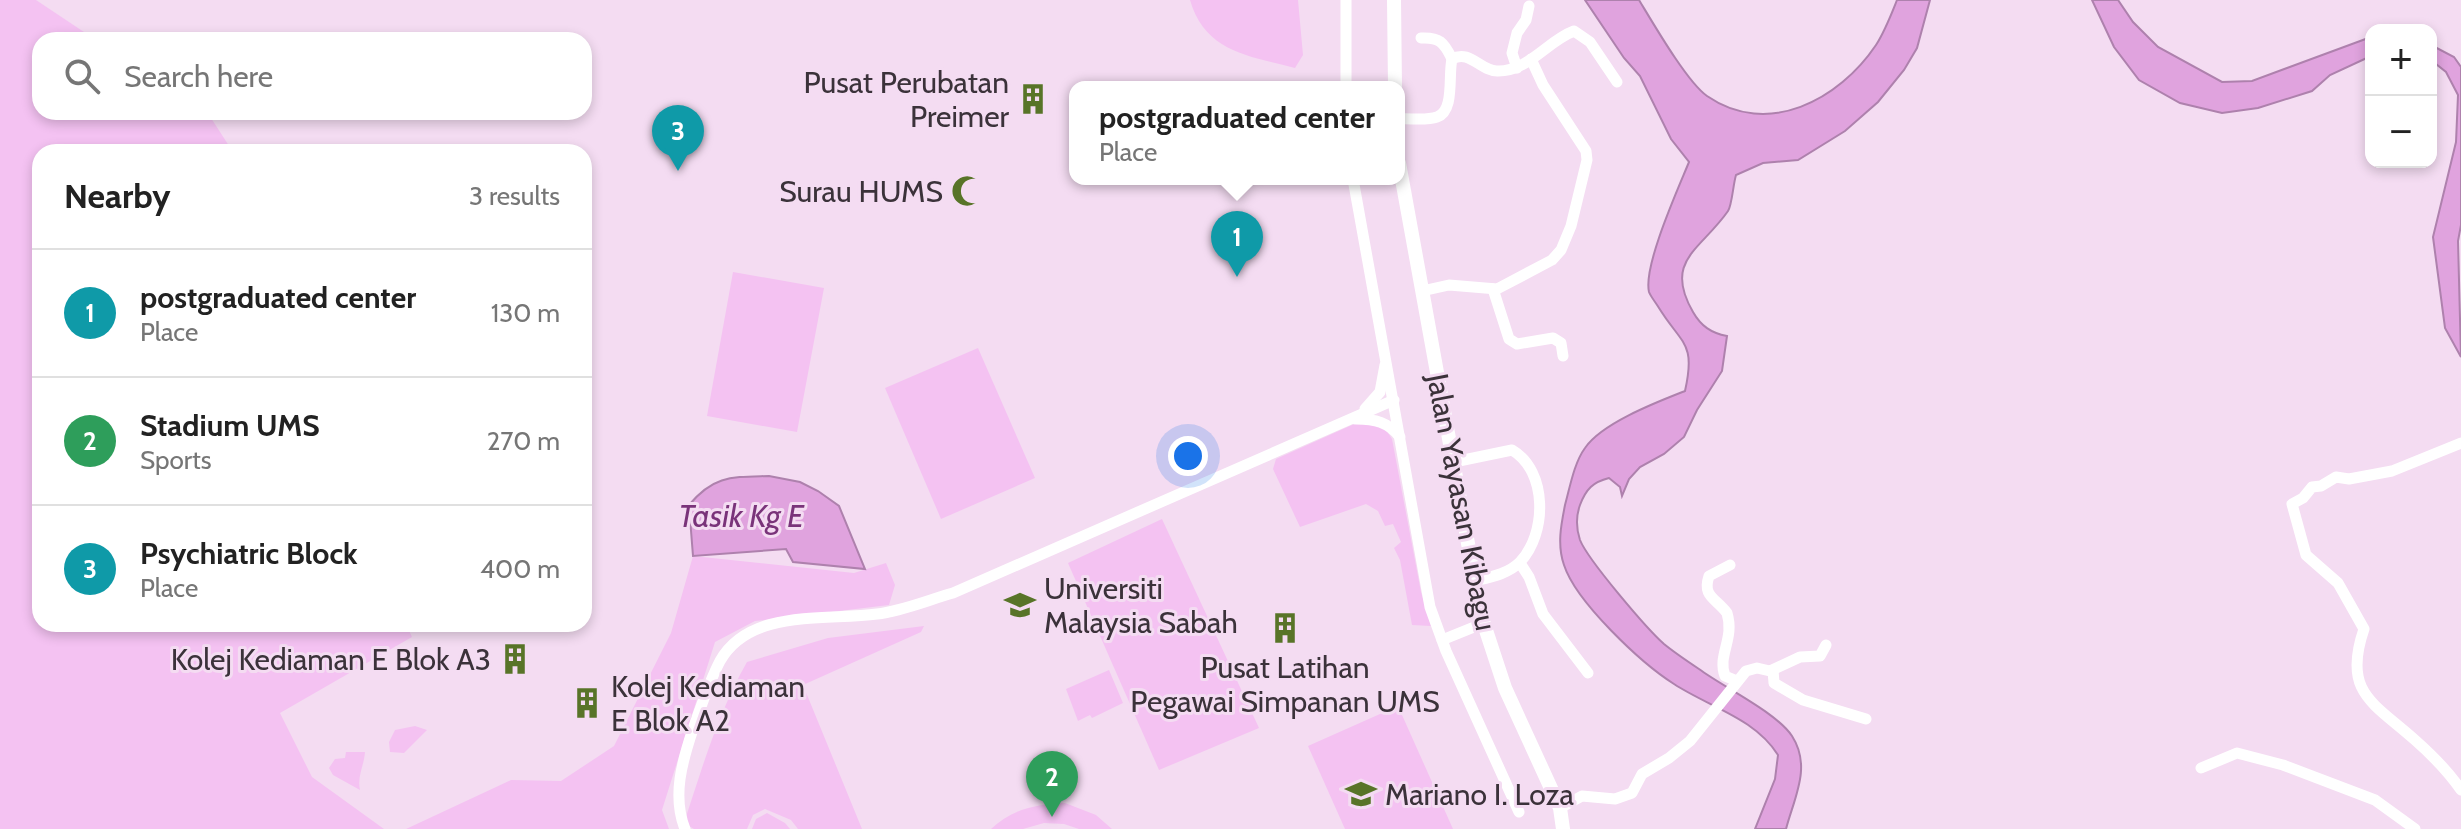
<!DOCTYPE html>
<html lang="en">
<head>
<meta charset="utf-8">
<style>
	:root { --surface:#fff; --page:#f2f2f2; --text:#222; --muted:#767676; --line:#e0e0e0; --accent:#587428 }
	body { margin:0; font-family:Cabin,sans-serif; background:var(--page); color:var(--text) }
	.controls { position:absolute; right:24px; top:24px; display:grid; overflow:hidden; border-radius:16px; box-shadow:0 4px 12px #0003 }
	.controls button { width:72px; height:72px; display:grid; place-items:center; padding:0; border:0; border-bottom:2px solid var(--line); background:var(--surface); color:var(--text); font:40px sans-serif }
	.you { position:absolute; left:1188px; top:456px; width:28px; height:28px; margin:-20px; border:6px solid #fff; border-radius:50%; background:#1a73e8; box-shadow:0 0 0 12px #1a73e833 }
	.badge { display:grid; place-items:center; width:52px; height:52px; border-radius:50%; background:var(--accent); color:#fff; font-size:26px; font-weight:700 }
	.pin { position:absolute; translate:-50% -66px; filter:drop-shadow(0 2px 4px #0008) }
	.pin::after { content:''; position:absolute; top:42px; width:28px; height:24px; background:inherit; clip-path:polygon(0 0,100% 0,50% 100%) }
	.popup { position:absolute; left:1069px; top:81px; width:336px; height:104px; box-sizing:border-box; display:grid; place-content:center; border-radius:16px; background:var(--surface); filter:drop-shadow(0 2px 6px #0005); font-size:26px; white-space:nowrap; color:var(--muted) }
	.popup b { font-size:30px; color:var(--text) }
	.popup::after { content:''; position:absolute; left:50%; top:100%; margin-left:-16px; border:16px solid transparent; border-top-color:var(--surface) }
	.list { margin:0; padding:0; list-style:none }
	h2 { display:flex; justify-content:space-between; align-items:center; height:104px; margin:0; padding:0 32px; font-size:34px }
	h2 small { font-size:26px; font-weight:400; color:var(--muted) }
	.list li { display:grid; grid-template-columns:52px 1fr auto; gap:24px; align-items:center; box-sizing:border-box; height:128px; padding:0 32px; border-top:2px solid var(--line) }
	.list b { display:block; font-size:30px; white-space:nowrap }
	.list p { margin:0; font-size:26px; white-space:nowrap; color:var(--muted) }
	.list em { font-size:26px; font-style:normal; color:var(--muted) }
	.icon { flex:none; width:44px; height:44px; fill:none; stroke:currentColor; stroke-width:2; stroke-linecap:round; stroke-linejoin:round }
	.map { position:relative; flex:none; width:2461px; height:829px; overflow:hidden }
	.search { position:absolute; background:var(--surface); box-shadow:0 4px 12px #0003; left:32px; top:32px; width:560px; height:88px; display:flex; align-items:center; gap:20px; box-sizing:border-box; padding:0 28px; border-radius:24px; color:var(--muted); font-size:30px }
	.panel { position:absolute; background:var(--surface); box-shadow:0 4px 12px #0003; left:32px; top:144px; width:560px; height:488px; border-radius:24px }
	.map>svg:first-child { display:block }
	.green { fill:#f4c2f2 }
	.water { fill:#e0a3de; stroke:#ae81ad; stroke-width:2 }
	.lines { fill:none; stroke-linecap:round; stroke-linejoin:round }
	.street { stroke:#fff; stroke-width:11 }
	.secondary { stroke:#fff; stroke-width:14 }
	.labels { text-anchor:middle; dominant-baseline:central; stroke-width:6; stroke-linejoin:round; paint-order:stroke }
	.poi-label { font-size:30px; fill:#3b323a; stroke:#f4dcf2; text-anchor:end }
	.street-label { font-size:30px; fill:#3b323a; stroke:#f4dcf2 }
	.water-label { font-size:32px; font-style:italic; fill:#7a337a; stroke:#f4dcf2 }
</style>
</head>
<body>
<div class="map">
<svg width="2461" height="829" viewBox="0 0 2461 829">
	<rect width="100%" height="100%" fill="#f4dcf2"/>
	<!-- green -->
	<g class="green">
		<path d="M0,0H36L96,40H40V112H202L211,118L233,152H40V624H406L412,637L280,713L312,777L384,829H0Z"/>
		<path d="M1190,0H1298L1303,55L1295,68C1249,56 1205,52 1190,0Z"/>
		<path d="M733,272L824,288L797,432L707,416Z"/>
		<path d="M978,348L1035,478L941,519L885,388Z"/>
		<path d="M1369,421L1383,425L1392,439L1421,592L1431,626L1412,625L1400,560L1394,548L1401,542L1393,524L1385,526L1378,511L1366,504L1300,527L1273,469L1276,459L1352,425Z"/>
		<path d="M1162,519L1259,728L1159,770L1068,563Z"/>
		<path d="M693,556L854,573L886,563L895,585L889,605L755,621L715,642L662,810L669,829H406L511,780L561,781L614,746L671,633Z"/>
		<path d="M924,626L921,632L803,685L862,829H798L791,820L765,809L753,815L747,829H694L684,823C702,768 718,713 747,662L828,638Z"/>
		<path d="M1109,670L1123,703L1092,718L1090,715L1078,721L1066,689Z"/>
		<path d="M1398,706L1453,829H1345L1308,746Z"/>
		<path d="M415,726L427,730L404,753L390,752L389,742L395,730Z"/>
		<path d="M346,752H365C364,766 357,776 360,790L333,775L329,768L335,759L345,758Z"/>
		<path d="M1065,803L1096,815L1112,829H1079L1064,824L1044,823L1023,829H991C1012,809 1037,804 1065,803Z"/>
		<path d="M767,813L785,823L790,829H752L756,819Z"/>
	</g>
	<!-- water -->
	<g class="water">
		<path d="M1585,0H1639C1653,23 1687,82 1707,96C1768,138 1839,100 1876,45C1885,31 1891,15 1897,0H1930L1917,48L1904,70L1878,102L1845,131L1798,160L1763,163L1736,175C1733,185 1732,205 1728,211C1701,250 1663,260 1693,312C1701,326 1711,333 1727,336L1722,371L1697,410L1684,437L1664,454L1640,467L1629,479L1622,496L1620,487L1609,478C1593,482 1586,489 1580,505C1576,516 1576,528 1580,540C1588,560 1647,629 1664,644C1675,653 1687,661 1699,669C1723,687 1776,712 1792,736C1812,767 1794,798 1786,829H1755L1775,779L1778,755C1755,718 1709,707 1674,684C1641,663 1576,602 1564,565C1557,545 1561,525 1565,505C1570,487 1574,463 1585,448C1602,423 1657,402 1685,391C1696,342 1682,345 1659,308C1656,303 1651,297 1649,292C1643,266 1678,189 1689,162L1671,139L1640,76L1624,58Z"/>
		<path d="M2092,0H2118L2133,22L2158,47L2222,82L2252,81L2371,37V56L2330,75L2312,91L2258,108L2222,113L2180,103L2139,80L2114,47Z"/>
		<path d="M2431,45L2454,57L2461,67V225L2458,241L2461,357L2445,328L2433,237L2456,142L2458,95L2446,72L2431,60Z"/>
		<path d="M769,476L800,482L818,491L839,506L865,569L793,562L786,549L693,556L689,505C714,475 732,477 769,476Z"/>
	</g>
	<g class="lines">
		<!-- street -->
		<g class="street">
			<path d="M1421,38C1439,37 1444,42 1452,59"/>
			<path d="M1517,68L1512,53L1517,33L1526,20L1529,6"/>
			<path d="M1346,87V0"/>
			<path d="M1399,119C1410,118 1426,121 1437,117C1455,111 1448,75 1452,59C1470,49 1480,71 1497,71C1528,72 1547,41 1574,31L1590,42L1617,82"/>
			<path d="M1353,179L1430,607L1446,651L1519,812"/>
			<path d="M1493,289L1509,339L1517,344L1553,338L1561,343L1563,356"/>
			<path d="M1422,291L1449,285L1497,289L1552,260L1561,250L1571,226L1587,160L1586,151L1543,85L1531,59"/>
			<path d="M1365,409L1380,392L1385,365"/>
			<path d="M1356,419C1375,419 1388,422 1400,437"/>
			<path d="M2461,443L2392,471L2349,479L2336,477L2321,486L2312,487L2303,498L2292,504L2306,555L2338,583L2364,629C2342,693 2374,703 2415,740C2432,755 2448,771 2461,790"/>
			<path d="M1454,462L1512,450C1548,471 1547,534 1520,562C1508,574 1491,577 1474,581"/>
			<path d="M1520,563L1529,577L1543,614L1588,673"/>
			<path d="M1730,565L1709,576C1702,597 1716,598 1727,613C1735,639 1717,655 1725,676L1737,681"/>
			<path d="M1442,640L1484,623"/>
			<path d="M1773,670L1774,683L1803,700L1866,719"/>
			<path d="M2201,768L2237,753L2283,765L2375,800L2415,829"/>
			<path d="M1560,808L1582,796L1615,799L1632,793L1642,774L1669,758L1690,741L1746,671L1757,668L1770,671L1800,657L1820,656L1826,645"/>
			<path d="M685,829C672,796 682,762 693,729C701,707 709,682 720,661C750,608 826,621 877,614C902,611 928,600 953,593L1394,400"/>
		</g>
		<!-- secondary -->
		<g class="secondary">
			<path d="M1394,0L1395,87"/>
			<path d="M1399,163L1481,615L1505,688L1560,808L1563,829"/>
		</g>
	</g>
	<!-- icons -->
	<defs>
		<symbol id="building-bare" viewBox="-9 -9 18 18"><path d="M-4-6H4V6H1V3H-1V6H-4ZM-2.5-4.3h1.7v1.8h-1.7ZM.8-4.3h1.7v1.8H.8ZM-2.5-1h1.7V.8h-1.7ZM.8-1h1.7V.8H.8Z" fill="#587428" stroke="#f4dcf2" stroke-width="2.5" paint-order="stroke"/></symbol>
		<symbol id="mosque-bare" viewBox="-9 -9 18 18"><path d="M3.5-4.9A6 6 0 1 0 3.5 4.9A5 5 0 1 1 3.5-4.9Z" fill="#587428" stroke="#f4dcf2" stroke-width="2.5" paint-order="stroke"/></symbol>
		<symbol id="university-bare" viewBox="-9 -9 18 18"><path d="M0-5L7-2L0 1L-7-2ZM-4 1L0 2.5L4 1V4Q0 6-4 4Z" fill="#587428" stroke="#f4dcf2" stroke-width="2.5" paint-order="stroke"/></symbol>
		<symbol id="school-bare" viewBox="-9 -9 18 18"><path d="M0-5L7-2L0 1L-7-2ZM-4 1L0 2.5L4 1V4Q0 6-4 4Z" fill="#587428" stroke="#f4dcf2" stroke-width="2.5" paint-order="stroke"/></symbol>
	</defs>
	<g fill-rule="evenodd">
		<use href="#building-bare" x="1011" y="77" width="44" height="44"/>
		<use href="#mosque-bare" x="945" y="169" width="44" height="44"/>
		<use href="#university-bare" x="998" y="583" width="44" height="44"/>
		<use href="#building-bare" x="1263" y="606" width="44" height="44"/>
		<use href="#building-bare" x="493" y="637" width="44" height="44"/>
		<use href="#building-bare" x="565" y="681" width="44" height="44"/>
		<use href="#school-bare" x="1339" y="772" width="44" height="44"/>
	</g>
	<g class="labels">
		<!-- poi labels -->
		<g class="poi-label">
			<text x="1009" y="82">Pusat Perubatan<tspan x="1009" dy="34">Preimer</tspan></text>
			<text x="943" y="191">Surau HUMS</text>
			<text x="1044" y="588" text-anchor="start">Universiti<tspan x="1044" dy="34">Malaysia Sabah</tspan></text>
			<text x="491" y="659">Kolej Kediaman E Blok A3</text>
			<text x="1285" y="667" text-anchor="middle">Pusat Latihan<tspan x="1285" dy="34">Pegawai Simpanan UMS</tspan></text>
			<text x="611" y="686" text-anchor="start">Kolej Kediaman<tspan x="611" dy="34">E Blok A2</tspan></text>
			<text x="1385" y="794" text-anchor="start">Mariano I. Loza</text>
		</g>
		<!-- street labels -->
		<g class="street-label">
			<text transform="translate(1462 502) rotate(79)">Jalan Yayasan Kibagu</text>
		</g>
		<!-- water labels -->
		<g class="water-label">
			<text x="741" y="515">Tasik Kg E</text>
		</g>
	</g>
</svg>
<div class="controls">
<button>+</button>
<button>−</button>
</div>
<div class="you"></div>
<div class="pin badge" style="left:1237px;top:277px;background:#0f9aa8">1</div>
<div class="popup"><b>postgraduated center</b>Place</div>
<div class="pin badge" style="left:1052px;top:817px;background:#2e9e5b">2</div>
<div class="pin badge" style="left:678px;top:171px;background:#0f9aa8">3</div>
<div class="search"><svg class="icon" aria-label="search" viewBox="0 0 24 24"><circle cx="10" cy="10" r="6"/><path d="M15 15l6 6"/></svg>Search here</div>
<section class="panel">
<h2>Nearby<small>3 results</small></h2>
<ul class="list">
<li><span class="badge" style="background:#0f9aa8">1</span><div><b>postgraduated center</b><p>Place</p></div><em>130 m</em></li>
<li><span class="badge" style="background:#2e9e5b">2</span><div><b>Stadium UMS</b><p>Sports</p></div><em>270 m</em></li>
<li><span class="badge" style="background:#0f9aa8">3</span><div><b>Psychiatric Block</b><p>Place</p></div><em>400 m</em></li>
</ul>
</section>
</div>
</body>
</html>
